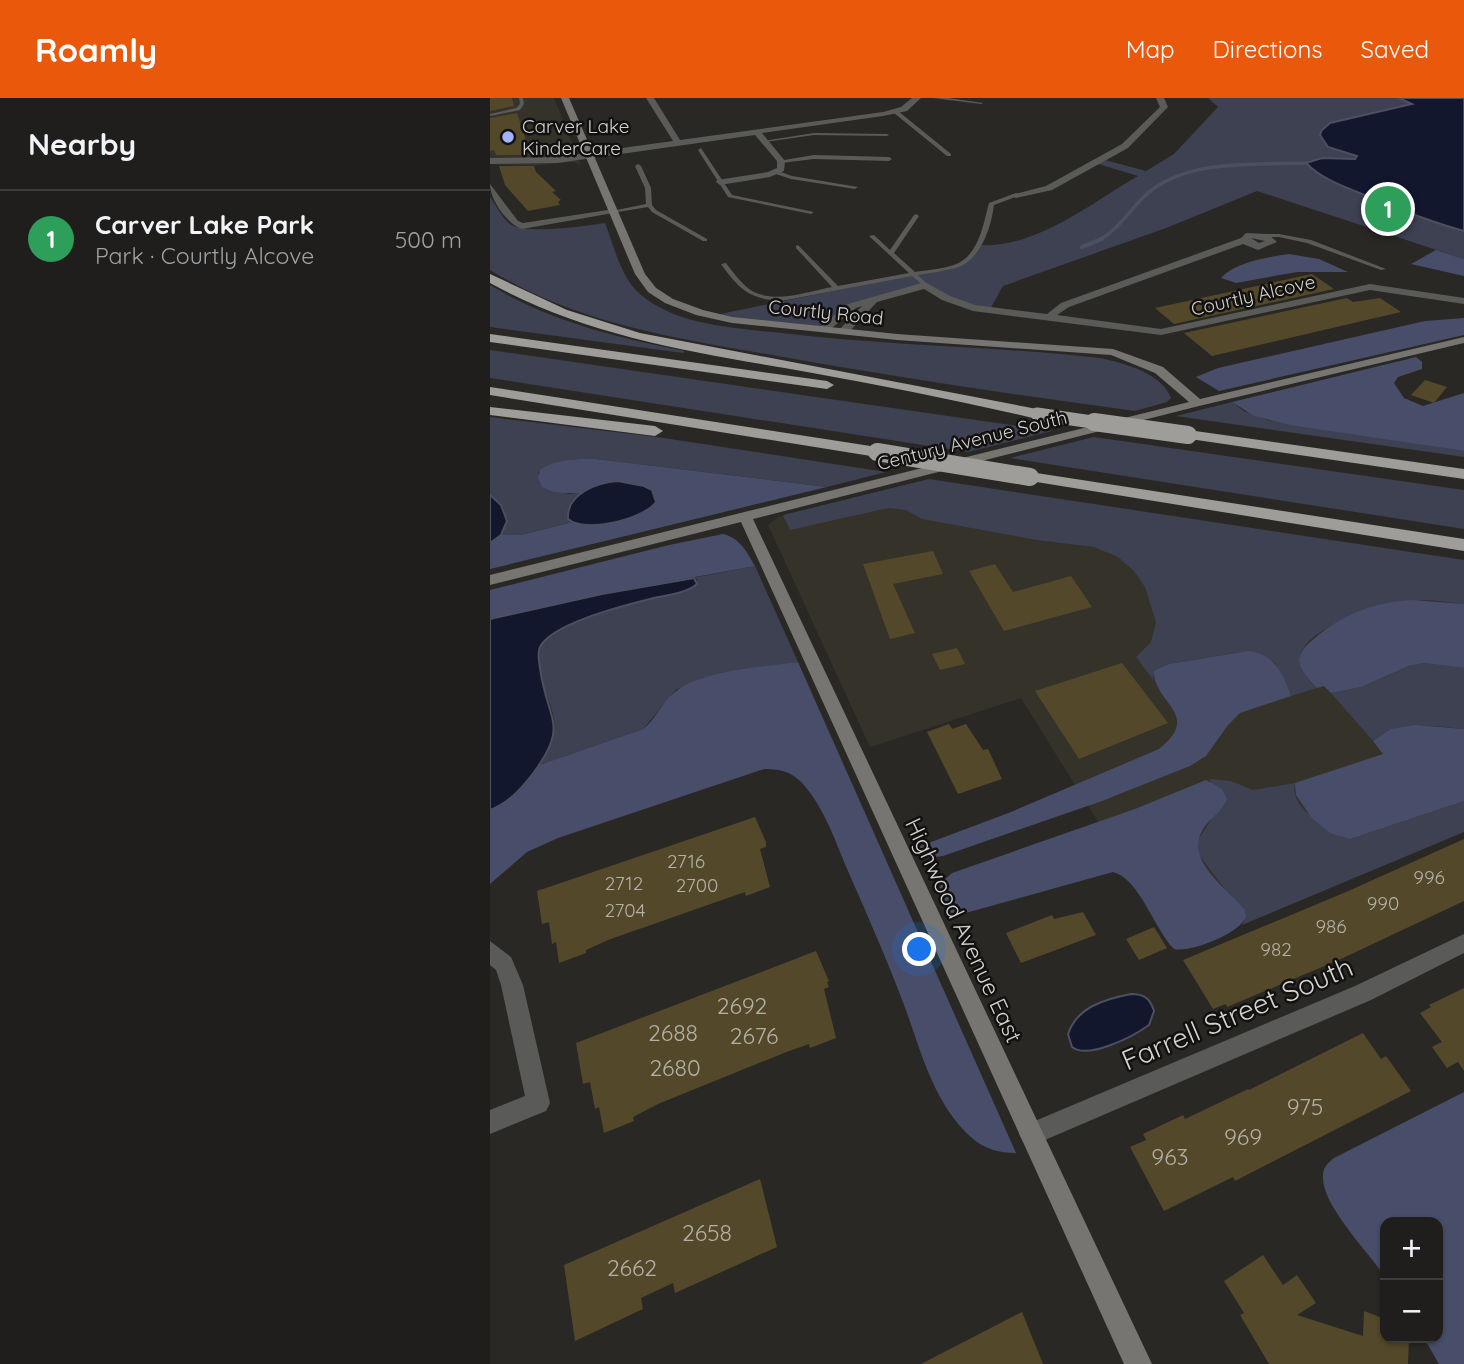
<!DOCTYPE html>
<html lang="en">
<head>
<meta charset="utf-8">
<style>
	:root { --surface:#1f1e1c; --page:#272725; --text:#f1f3f6; --muted:#a1a2a3; --line:#3c3c3b; --accent:#ea580c }
	body { margin:0; font-family:Quicksand,sans-serif; background:var(--page); color:var(--text) }
	.controls { position:absolute; right:21px; bottom:21px; display:grid; overflow:hidden; border-radius:14px; box-shadow:0 2px 5px #0004 }
	.controls button { width:63px; height:63px; display:grid; place-items:center; padding:0; border:0; border-bottom:2px solid var(--line); background:var(--surface); color:var(--text); font:35px sans-serif }
	.you { position:absolute; left:430px; top:852px; width:24px; height:24px; margin:-18px; border:5px solid #fff; border-radius:50%; background:#1a73e8; box-shadow:0 0 0 10px #1a73e833 }
	.badge { display:grid; place-items:center; width:46px; height:46px; border-radius:50%; background:var(--accent); color:#fff; font-size:23px; font-weight:700 }
	.pin { position:absolute; translate:-50% -50%; border:4px solid #fff; box-shadow:0 2px 7px #0006 }
	.list { margin:0; padding:0; list-style:none }
	h2 { display:flex; justify-content:space-between; align-items:center; height:91px; margin:0; padding:0 28px; font-size:30px }
	h2 small { font-size:23px; font-weight:400; color:var(--muted) }
	.list li { display:grid; grid-template-columns:46px 1fr auto; gap:21px; align-items:center; box-sizing:border-box; height:98px; padding:0 28px; border-top:2px solid var(--line) }
	.list b { display:block; font-size:26px; white-space:nowrap }
	.list p { margin:0; font-size:23px; white-space:nowrap; color:var(--muted) }
	.list em { font-size:23px; font-style:normal; color:var(--muted) }
	.map { position:relative; flex:none; width:974px; height:1266px; overflow:hidden }
	header { display:flex; align-items:center; gap:42px; box-sizing:border-box; height:98px; padding:0 35px; background:var(--accent); color:#fff }
	header strong { font-size:33px }
	nav { display:flex; gap:38px; margin-inline-start:auto; font-size:24px }
	main { display:flex }
	aside { flex:1; background:var(--surface) }
	.map>svg:first-child { display:block }
	.built { fill:#35322a }
	.green { fill:#3d4152 }
	.forest { fill:#484e6a }
	.water { fill:#12172e; stroke:#4c4f5f; stroke-width:2 }
	.lines { fill:none; stroke-linecap:round; stroke-linejoin:round }
	.stream-far1 { stroke:#4c4f5f; stroke-width:3.5 }
	.stream { stroke:#4c4f5f; stroke-width:4.5 }
	.building { fill:#53482a }
	.lane { fill:#5a5a58; fill-rule:evenodd }
	.street { fill:#5a5a58; fill-rule:evenodd }
	.secondary { fill:#767572; fill-rule:evenodd }
	.highway { fill:#9e9d99; fill-rule:evenodd }
	.highway-bridge-far1 { stroke:#9e9d99; stroke-width:13 }
	.highway-bridge { stroke:#9e9d99; stroke-width:18 }
	.poi-dot { fill:#a2b2fd; stroke:#121110; stroke-width:2.5 }
	.labels { text-anchor:middle; dominant-baseline:central; stroke-width:5; stroke-linejoin:round; paint-order:stroke }
	.far-poi-label { font-size:19px; fill:#d3d2d0; stroke:#121110; text-anchor:start }
	.far-street-label { font-size:19px; fill:#d3d2d0; stroke:#121110 }
	.number-label { font-size:19px; fill:#b3b0a6 }
	.street-label { font-size:23px; fill:#d3d2d0; stroke:#121110 }
	.near-number-label { font-size:23px; fill:#b3b0a6 }
	.near-street-label { font-size:28px; fill:#d3d2d0; stroke:#121110 }
</style>
</head>
<body>
<header>
<strong>Roamly</strong>
<nav><a>Map</a><a>Directions</a><a>Saved</a></nav>
</header>
<main>
<aside>
<h2>Nearby<small></small></h2>
<ul class="list">
<li><span class="badge" style="background:#2e9e5b">1</span><div><b>Carver Lake Park</b><p>Park · Courtly Alcove</p></div><em>500 m</em></li>
</ul>
</aside>
<div class="map">
<svg width="974" height="1266" viewBox="0 0 974 1266">
	<rect width="100%" height="100%" fill="#292825"/>
	<!-- built -->
	<g class="built">
		<path d="M0,0H64L91,67L84,64L39,68L0,66Z"/>
		<path d="M422,385L974,470V731L687,851L531,600L380,649L278,427L288,419Z"/>
	</g>
	<!-- green -->
	<g class="green">
		<path d="M718,0H974V161L767,93L676,130L513,188L499,213L483,210L435,187L362,208L333,232L220,218L466,168L474,165L487,147C544,152 601,105 648,78L605,65L611,61L656,73L684,56L728,9Z"/>
		<path d="M0,99C6,107 12,120 20,126C33,137 97,128 115,125C124,148 131,180 150,196C187,228 246,230 292,235C398,248 504,248 610,260C634,265 672,275 681,300L677,304L645,313C527,297 410,280 293,259C191,241 89,227 0,172Z"/>
		<path d="M0,187C59,223 128,240 195,253L193,255L0,229Z"/>
		<path d="M0,252L562,333L478,354L0,280Z"/>
		<path d="M742,304L754,313L777,322L974,353V359L686,318Z"/>
		<path d="M0,319L167,339L396,374L337,389L106,361C85,361 64,360 48,375L78,396H92L86,402L78,421L83,424L31,437H11L14,432L11,407L0,397Z"/>
		<path d="M604,339L974,392V431L520,360Z"/>
		<path d="M439,381L974,462V506C957,504 937,500 919,503C892,507 811,528 809,563C809,573 820,583 827,590L801,598L785,565L766,554H751L679,566L663,578L665,584L646,559L661,544L666,524L655,489L644,473L628,459L604,449L547,442L432,421L416,412L398,410L300,432L293,417Z"/>
		<path d="M265,468L308,564L213,580L186,592L153,631L49,667C57,657 66,636 64,622C62,600 36,567 53,545C69,526 133,508 157,501C173,497 196,497 207,485V481L202,480Z"/>
		<path d="M934,565L974,570V631C939,628 913,622 883,643L841,595L871,589L920,568Z"/>
		<path d="M722,681L741,683L763,692L805,685C799,713 841,730 860,741L974,703V734L752,827L756,819L709,757L708,742L721,722L720,682H716Z"/>
	</g>
	<!-- forest -->
	<g class="forest">
		<path d="M946,152L974,161V178L921,166Z"/>
		<path d="M799,156L829,161L858,174H807L746,185L731,180C745,164 778,159 799,156Z"/>
		<path d="M974,220V237L729,293L706,279L728,270L935,223Z"/>
		<path d="M926,259L932,264V271L908,279L904,285L914,300L933,308L974,295V353L800,327L764,318L742,304Z"/>
		<path d="M106,361L337,389L0,471V445L11,437H31L83,424L100,427L138,421L118,384L92,396L64,394L52,389L48,380L50,372C67,360 86,361 106,361Z"/>
		<path d="M233,436C250,440 257,454 265,468L112,496L0,521V492L179,447Z"/>
		<path d="M922,502L974,506V570L934,565L919,568L871,589L841,595L834,588L827,590C820,582 809,573 809,562C810,552 818,546 825,540C853,516 885,504 922,502Z"/>
		<path d="M758,553C785,556 793,576 801,598L750,615L738,627L716,658L700,668L612,703L453,758C444,760 433,758 428,749L521,714L669,651C713,616 663,605 664,573L679,566Z"/>
		<path d="M308,564L526,1055C510,1055 494,1051 482,1040C441,1004 430,947 411,899C394,854 374,810 355,766C344,739 331,703 309,682C299,673 288,671 274,671L68,740L37,754L0,786V712L26,696L49,667L153,631C166,621 172,604 185,594C211,572 274,569 308,564Z"/>
		<path d="M925,627L974,631V703L860,741L840,735L821,719L806,697L805,685L893,656L883,643L901,631Z"/>
		<path d="M716,682L732,691L737,701C732,714 720,720 713,731C694,763 737,790 755,812L756,819C750,835 701,855 684,851C664,831 650,781 623,774L461,819L449,791L453,783L462,775L645,711Z"/>
		<path d="M974,994V1266H949L934,1240H948V1124H895V1179C879,1154 831,1107 833,1078C833,1069 838,1065 844,1060Z"/>
	</g>
	<!-- water -->
	<g class="water">
		<path d="M909,0H974V133C941,124 913,113 882,100C857,89 835,84 816,65L832,60L865,61L867,58L838,49L830,37L832,32L840,25L922,6Z"/>
		<path d="M128,383L154,388L162,392L166,404C154,421 96,436 78,421C76,396 108,384 128,383Z"/>
		<path d="M0,397L11,407L17,423L11,437L0,445Z"/>
		<path d="M204,480L207,486C194,497 172,497 156,502C132,508 62,526 50,549C47,555 49,564 50,570C57,624 81,626 41,678C29,693 18,705 0,712V521L112,496Z"/>
		<path d="M641,896C654,896 660,900 664,913L659,927C644,938 598,962 582,949L578,936C587,909 615,901 641,896Z"/>
	</g>
	<g class="lines">
		<!-- stream-far1 -->
		<path class="stream-far1" d="M609,142C632,130 642,106 663,91C705,61 767,67 816,65"/>
		<!-- stream -->
		<path class="stream" d="M592,149L612,141"/>
	</g>
	<!-- building -->
	<g class="building">
		<path d="M0,0H22L24,8L0,13Z"/>
		<path d="M27,15L41,57H6L4,52L0,53V20Z"/>
		<path d="M9,68H44L46,74L66,93L62,94L71,102L68,104L70,107L38,113L15,87Z"/>
		<path d="M822,176L844,191L684,226L665,210Z"/>
		<path d="M857,200L863,204L890,200L911,214L722,258L694,235Z"/>
		<path d="M935,282L957,289L944,305L921,297Z"/>
		<path d="M443,453L453,476L403,486L425,535L400,541L373,466Z"/>
		<path d="M505,466L523,494L581,478L602,509L514,533L479,473Z"/>
		<path d="M467,550L475,566L450,572L442,556Z"/>
		<path d="M632,565L678,625L589,661L545,593Z"/>
		<path d="M459,626L462,631L476,626L493,652L498,651L512,681L468,696L437,634Z"/>
		<path d="M265,719L276,744V749L270,751L280,789L256,798L255,794L232,802L118,842L96,852V855L69,865L66,844L62,846L59,824L52,826L47,793Z"/>
		<path d="M974,741V803L851,861L737,909L736,906L723,911L693,862L856,794Z"/>
		<path d="M593,814L606,837L531,865L516,835L562,817L564,821Z"/>
		<path d="M664,829L677,850L649,862L636,841Z"/>
		<path d="M326,853L339,883L337,884L339,889L334,891L346,940L320,950L319,946L294,955L168,1006L143,1019L144,1023L114,1035L109,1009L105,1011L100,984L93,986L86,945Z"/>
		<path d="M974,890V973L968,964L957,970L942,949L952,944L930,915L941,909L939,907Z"/>
		<path d="M873,935L891,961L896,958L921,993L745,1083L743,1079L674,1113L640,1049L656,1042L653,1036L693,1017L695,1021L758,991L759,992Z"/>
		<path d="M270,1081L287,1149L185,1195L183,1185L151,1200L153,1211L85,1243L74,1167Z"/>
		<path d="M773,1157L793,1187L807,1177L826,1205L807,1217L873,1238L874,1213L895,1221V1240H919L918,1266H779L750,1217L754,1215L734,1183Z"/>
		<path d="M532,1214L553,1266H431L491,1235Z"/>
	</g>
	<g class="lines">
		<!-- lane -->
		<g class="lane">
			<path d="M29,0H33L34,6L30,12L0,18V16L26,10L30,6Z"/>
			<path d="M443,0H458L493,5L491,6Z"/>
			<path d="M404,13H408L461,56V58H457L404,15Z"/>
			<path d="M324,35L397,36L399,37L397,38L324,37L275,44L273,43Z"/>
			<path d="M211,50L242,97L324,114L321,116L238,99L208,52Z"/>
			<path d="M324,57L399,59L402,61L399,63L324,61L291,65L288,63Z"/>
			<path d="M148,66L151,68L161,90L162,107L166,112L217,141V143H213L162,114L158,109L122,115V113L156,106L155,90L145,68Z"/>
			<path d="M285,72L302,78L368,89L365,91L301,81L283,75Z"/>
			<path d="M526,95L528,96V98L504,107C501,130 491,162 466,170C454,173 440,175 428,177L438,187L435,189L422,178L291,203C259,201 249,191 231,166L236,165C243,174 250,184 259,191C282,207 316,194 342,189L306,150V148L308,147L348,188L419,175L379,138L384,137L400,152L424,117L426,116L429,118L404,155L425,174C437,172 452,171 464,167C489,158 493,127 499,105Z"/>
			<path d="M775,136H789L821,142L896,171L891,172L817,145L789,139H773L772,138Z"/>
		</g>
		<!-- street -->
		<g class="street">
			<path d="M156,0H164L190,42L393,14L411,9L422,0H431L417,13L393,18L272,35L295,63L294,73L280,79L230,87L226,84L227,82L278,74L287,70V63L265,37L67,65L0,66V60L67,59L183,43Z"/>
			<path d="M666,0H674L678,9L638,50L562,92L526,100L521,97L556,88L632,46L670,9Z"/>
			<path d="M0,86L28,123L33,125L124,111L129,114L32,131C17,126 0,102 0,86Z"/>
			<path d="M756,135L778,136L787,144L768,152L753,146L579,209L567,217L671,231L880,186L974,200V206L880,192L671,237L483,213L452,202L434,191L387,204L357,236L347,234L372,208L366,210L337,234L327,232L358,206L435,184L460,198L485,207L557,216L571,205L751,140ZM761,140L775,143L769,145Z"/>
			<path d="M974,836V855L881,902L541,1048L533,1044L529,1036L533,1028L865,888Z"/>
			<path d="M0,843L21,859L33,887L60,1005L56,1013L0,1036V1012L35,998L11,887L6,872L0,867Z"/>
		</g>
		<!-- secondary -->
		<path class="secondary" d="M71,0H79L155,176L166,190L183,201L213,212L242,219L407,236L623,251L673,269L710,301L974,239V245L709,308L263,421L662,1266H634L251,424L0,487V477L699,304L665,275L621,257L407,242L242,225L206,217L175,205L158,194L145,176Z"/>
		<!-- highway -->
		<g class="highway">
			<path d="M0,176L77,212L150,235L547,311L555,316L547,321C471,303 394,288 317,274C207,255 98,239 0,185Z"/>
			<path d="M0,236L337,283L344,287L337,291L0,244Z"/>
			<path d="M0,289L387,349L395,354L387,359L0,297Z"/>
			<path d="M0,309L165,328L173,333L165,338L0,317Z"/>
			<path d="M698,332L974,371V381L693,340L690,337Z"/>
			<path d="M540,374L974,441V453L534,382L532,379L534,376Z"/>
		</g>
		<!-- highway-bridge-far1 -->
		<path class="highway-bridge-far1" d="M547,316L616,326"/>
		<!-- highway-bridge -->
		<g class="highway-bridge">
			<path d="M604,324L698,337"/>
			<path d="M387,354L540,379"/>
		</g>
	</g>
	<!-- markers -->
	<circle class="poi-dot" cx="18" cy="39" r="7"/>
	<g class="labels">
		<!-- far-poi labels -->
		<g class="far-poi-label">
			<text x="32" y="28">Carver Lake<tspan x="32" dy="22">KinderCare</tspan></text>
		</g>
		<!-- far-street labels -->
		<g class="far-street-label">
			<text transform="translate(763 197) rotate(-13)">Courtly Alcove</text>
			<text transform="translate(336 214) rotate(6)">Courtly Road</text>
			<text transform="translate(482 342) rotate(-14)">Century Avenue South</text>
		</g>
		<!-- number labels -->
		<g class="number-label">
			<text x="196" y="763">2716</text>
			<text x="939" y="779">996</text>
			<text x="134" y="785">2712</text>
			<text x="207" y="787">2700</text>
			<text x="893" y="805">990</text>
			<text x="135" y="812">2704</text>
			<text x="841" y="828">986</text>
			<text x="786" y="851">982</text>
		</g>
		<!-- street labels -->
		<g class="street-label">
			<text transform="translate(474 832) rotate(65)">Highwood Avenue East</text>
		</g>
		<!-- near-number labels -->
		<g class="near-number-label">
			<text x="252" y="907">2692</text>
			<text x="183" y="934">2688</text>
			<text x="264" y="937">2676</text>
			<text x="185" y="969">2680</text>
			<text x="815" y="1008">975</text>
			<text x="753" y="1038">969</text>
			<text x="680" y="1058">963</text>
			<text x="217" y="1134">2658</text>
			<text x="142" y="1169">2662</text>
		</g>
		<!-- near-street labels -->
		<g class="near-street-label">
			<text transform="translate(747 915) rotate(-23)">Farrell Street South</text>
		</g>
	</g>
</svg>
<div class="controls">
<button>+</button>
<button>−</button>
</div>
<div class="you"></div>
<div class="pin badge" style="left:898px;top:111px;background:#2e9e5b">1</div>
</div>
</main>
</body>
</html>
